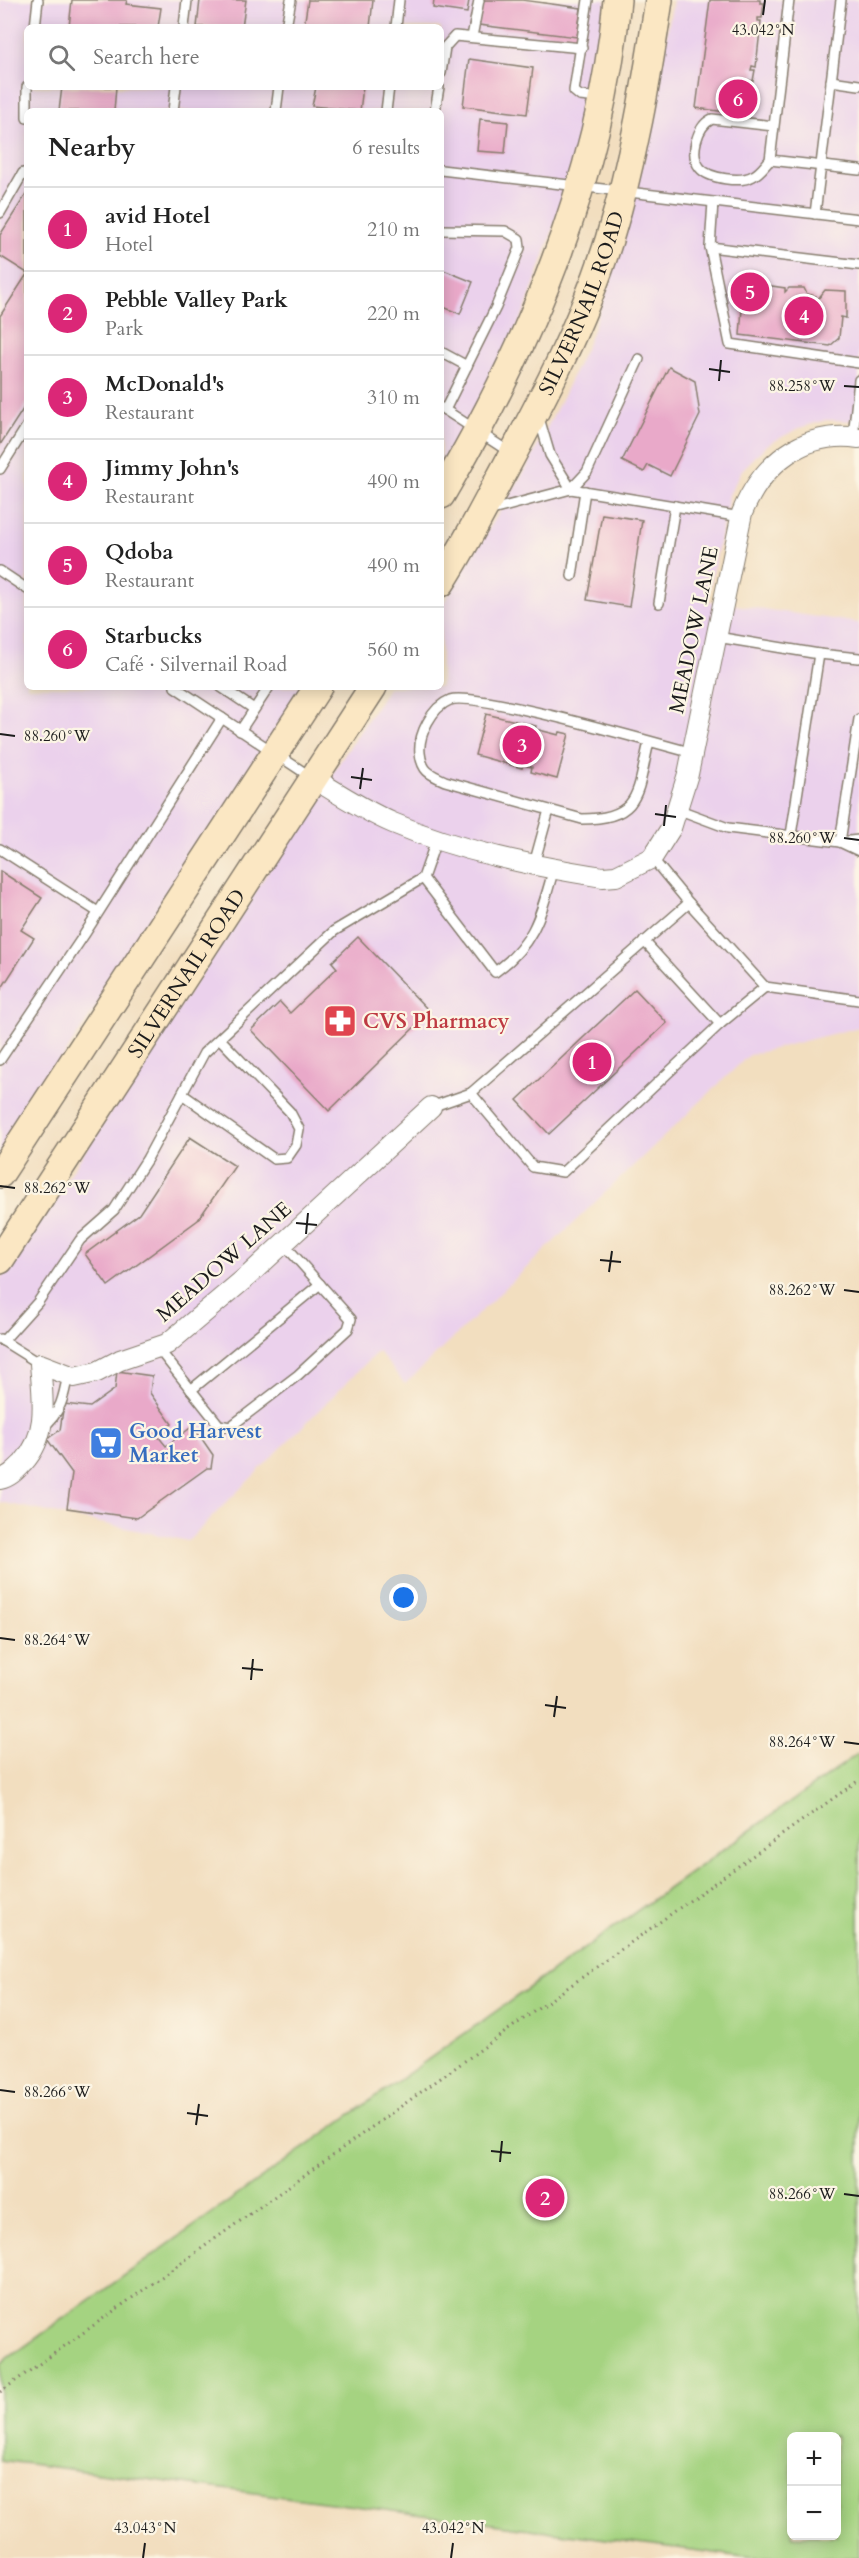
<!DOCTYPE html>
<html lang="en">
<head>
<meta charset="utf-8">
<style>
	:root { --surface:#fff; --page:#f2f2f2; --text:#222; --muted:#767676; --line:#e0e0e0; --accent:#db2777 }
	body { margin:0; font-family:Cardo,serif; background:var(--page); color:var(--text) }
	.controls { position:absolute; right:18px; bottom:18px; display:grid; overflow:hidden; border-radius:9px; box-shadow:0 3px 15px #0003 }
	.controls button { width:54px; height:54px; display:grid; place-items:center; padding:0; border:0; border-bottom:2px solid var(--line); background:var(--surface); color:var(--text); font:30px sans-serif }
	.you { position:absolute; left:404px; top:1598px; width:21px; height:21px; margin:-15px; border:4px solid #fff; border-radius:50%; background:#1a73e8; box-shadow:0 0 0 9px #1a73e833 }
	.badge { display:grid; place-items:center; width:39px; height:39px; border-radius:50%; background:var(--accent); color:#fff; font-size:20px; font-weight:700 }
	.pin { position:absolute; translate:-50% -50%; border:3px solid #fff; box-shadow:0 2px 6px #0006 }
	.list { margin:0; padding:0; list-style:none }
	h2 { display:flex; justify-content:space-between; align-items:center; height:78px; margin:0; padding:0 24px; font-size:26px }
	h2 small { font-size:20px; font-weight:400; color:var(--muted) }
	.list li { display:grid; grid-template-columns:39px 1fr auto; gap:18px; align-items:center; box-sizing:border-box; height:84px; padding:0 24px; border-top:2px solid var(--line) }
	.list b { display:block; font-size:22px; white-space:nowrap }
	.list p { margin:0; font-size:20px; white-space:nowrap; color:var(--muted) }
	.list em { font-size:20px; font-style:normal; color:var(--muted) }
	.icon { flex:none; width:33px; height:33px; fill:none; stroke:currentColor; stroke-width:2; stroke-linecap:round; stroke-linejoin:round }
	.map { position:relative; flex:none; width:859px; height:2558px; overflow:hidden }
	.search { position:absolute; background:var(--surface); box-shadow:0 3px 15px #0003; left:24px; top:24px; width:420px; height:66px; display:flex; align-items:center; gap:15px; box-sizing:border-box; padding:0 21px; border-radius:9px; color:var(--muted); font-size:22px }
	.panel { position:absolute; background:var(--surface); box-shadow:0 3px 15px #0003; left:24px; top:108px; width:420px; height:582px; border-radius:9px }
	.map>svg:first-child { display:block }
	.built { fill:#ebd1ec; fill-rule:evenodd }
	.park { fill:#a5d381; stroke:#60784e; stroke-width:1.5; fill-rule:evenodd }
	.building { fill:#e9a9c9 }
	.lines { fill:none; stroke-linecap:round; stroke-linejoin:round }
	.lane-casing { stroke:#877d6e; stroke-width:12 }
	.street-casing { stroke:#877d6e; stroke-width:22 }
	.secondary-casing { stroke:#877d6e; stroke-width:30 }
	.path { stroke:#877d6e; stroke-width:3; stroke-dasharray:1.5 4.5; stroke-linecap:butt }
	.lane { stroke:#fff; stroke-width:9 }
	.street { stroke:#fff; stroke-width:20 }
	.secondary { stroke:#fbe7c3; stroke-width:27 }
	.ticks { fill:none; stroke:#1c1c1c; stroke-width:2 }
	.labels { text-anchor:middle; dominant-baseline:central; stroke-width:4.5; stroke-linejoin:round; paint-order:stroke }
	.street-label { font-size:21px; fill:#1c1c1c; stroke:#fcf5e5 }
	.health-label { font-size:21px; font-weight:bold; fill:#be3a42; stroke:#fcf5e5; text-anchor:start }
	.shop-label { font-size:21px; font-weight:bold; fill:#366cbe; stroke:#fcf5e5; text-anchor:start }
	.ticks-label { font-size:15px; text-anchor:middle; fill:#1c1c1c; stroke:#fcf5e5; stroke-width:4.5; stroke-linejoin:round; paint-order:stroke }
</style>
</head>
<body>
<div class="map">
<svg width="859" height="2558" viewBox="0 0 859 2558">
	<rect width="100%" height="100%" fill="#fcf5e5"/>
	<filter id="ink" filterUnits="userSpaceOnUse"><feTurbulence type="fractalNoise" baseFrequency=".0167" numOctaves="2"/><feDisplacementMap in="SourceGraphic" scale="12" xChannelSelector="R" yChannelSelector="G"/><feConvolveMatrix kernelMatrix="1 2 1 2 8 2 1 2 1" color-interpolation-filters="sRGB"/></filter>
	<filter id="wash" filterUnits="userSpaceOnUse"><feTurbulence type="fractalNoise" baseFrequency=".008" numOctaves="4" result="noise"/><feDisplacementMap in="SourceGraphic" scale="24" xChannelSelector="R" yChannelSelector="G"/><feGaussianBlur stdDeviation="1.35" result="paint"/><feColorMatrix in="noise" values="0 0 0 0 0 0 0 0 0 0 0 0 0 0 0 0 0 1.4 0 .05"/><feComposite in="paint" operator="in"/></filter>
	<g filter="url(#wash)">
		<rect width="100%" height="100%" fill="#f2debf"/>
		<!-- built -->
		<g class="built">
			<path d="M0,0H606L587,120L562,203L526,308L441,483V111H27V687H307L0,1153ZM27,27H441V87H27Z"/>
			<path d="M673,0H859V421L826,420L799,428L767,445L742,470L729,495L707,601L859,623V1027L749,1055L405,1384L378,1351L188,1541L0,1502V1281L389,687H441V607L526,469L564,394L590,338L609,284L649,137Z"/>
		</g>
		<!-- park -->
		<path class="park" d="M859,1753V2558H753L0,2460V2364ZM792,2436H836V2536H792Z"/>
		<g id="blocks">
			<!-- building -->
			<g class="building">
				<path d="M72,0H127L126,4L161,8L158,27H69Z"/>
				<path d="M200,0H246L242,27H197Z"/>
				<path d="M308,0H373L370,27H304Z"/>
				<path d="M434,0H469L467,13L433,8Z"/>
				<path d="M483,0H522L581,8L577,37L479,25Z"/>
				<path d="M710,0H760V3H764L762,18H758V21H761L756,67L752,66L751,70H755L753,81L748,80V85H753L749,115L696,108Z"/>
				<path d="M469,59L533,68L527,114L463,106Z"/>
				<path d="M62,87H116L114,111H59Z"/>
				<path d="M316,87H363L360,111L312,106Z"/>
				<path d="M480,119L508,122L505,153L477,151Z"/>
				<path d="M27,193V273L0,256V235Z"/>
				<path d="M441,269L473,282L460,314L441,306Z"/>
				<path d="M27,274V403L0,445V316Z"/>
				<path d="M744,282L785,288V292L789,288H804L807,294L816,296L815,299H818L825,290L846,291V318L841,317L839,338L830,346L740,335Z"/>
				<path d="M669,367L695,381L700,415L670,476L648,465L644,472L622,461Z"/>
				<path d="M602,514L642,520L629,607L587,600Z"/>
				<path d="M486,714L536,726L535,729L559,735L560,732L569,734L557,779L531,772L532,767L523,765L522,768L475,755Z"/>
				<path d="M0,871L42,898L21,930L34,938L0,991Z"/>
				<path d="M358,937L430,1012L329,1111L251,1030L280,1002L290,1013L337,968L332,962Z"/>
				<path d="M635,989L667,1023L549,1134L517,1100Z"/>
				<path d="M190,1137L235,1166L198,1220L108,1286L85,1254L139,1214Z"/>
				<path d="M117,1371L152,1376L150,1393L172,1424L157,1435L166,1446L193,1426L213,1455L211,1468H207L137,1518L67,1508L72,1473L47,1439L60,1430L64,1404L90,1407L115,1389Z"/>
			</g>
		</g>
	</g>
	<g filter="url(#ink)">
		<use href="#blocks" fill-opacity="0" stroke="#877d6e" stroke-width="1.5"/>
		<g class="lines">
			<defs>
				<g id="lane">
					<path d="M588,0L574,91L580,96L598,98"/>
					<path d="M35,27L38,0"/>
					<path d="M184,27L187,0"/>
					<path d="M286,27L291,0"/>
					<path d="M396,27L399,0"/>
					<path d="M472,37L479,0"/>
					<path d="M441,73L445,47L455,36L582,48"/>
					<path d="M831,81L859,85"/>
					<path d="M173,111L176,87"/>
					<path d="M276,111L279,87"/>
					<path d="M386,111L389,87"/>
					<path d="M435,111L439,87"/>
					<path d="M27,118V87"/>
					<path d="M774,126L712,119C697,126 689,154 700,168C709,179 741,183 753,176C760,173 765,165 770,160L789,0"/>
					<path d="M770,160L859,170"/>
					<path d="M441,170L859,219"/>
					<path d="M713,202L710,247L730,344L859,363"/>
					<path d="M0,213L23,173L27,172"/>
					<path d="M815,214L841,0"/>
					<path d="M441,230L505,231L519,239L520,248L496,307L445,410"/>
					<path d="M710,247L859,265"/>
					<path d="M441,352L467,366"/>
					<path d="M442,408L511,453"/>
					<path d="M539,418L550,455L571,489"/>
					<path d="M853,437L859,380"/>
					<path d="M0,469L27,426"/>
					<path d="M571,489L587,472L639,359"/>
					<path d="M488,511L571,489L741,517"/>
					<path d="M0,571L27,589"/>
					<path d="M572,576L585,491"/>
					<path d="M659,603L675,506"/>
					<path d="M717,637L819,654L859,658"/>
					<path d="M175,687L311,777"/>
					<path d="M221,687L254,709"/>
					<path d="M240,731L269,687"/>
					<path d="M649,742C637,791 642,819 582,819L445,781C429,774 422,771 420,753C418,735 432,707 450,700C476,691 655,743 693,753"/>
					<path d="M677,809L728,828L840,842L859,840"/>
					<path d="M791,835L819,654"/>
					<path d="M840,842L859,719"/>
					<path d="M842,843L859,851"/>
					<path d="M0,849L98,912"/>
					<path d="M534,864L549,810"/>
					<path d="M423,878L495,972C535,944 541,914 554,868"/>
					<path d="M644,941L720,1024L765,987L689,903"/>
					<path d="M765,987L859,1000"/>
					<path d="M0,1060L84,935L222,718"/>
					<path d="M471,1093L533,1167L563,1172L720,1024"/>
					<path d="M182,1094L274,1159L287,1158L296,1145L299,1129L290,1112L220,1039"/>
					<path d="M431,1107L471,1093L689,903L652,858"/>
					<path d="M0,1339L40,1364"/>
					<path d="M3,1341L38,1302L80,1240L114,1210L147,1159L204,1053L334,931L423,878L437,838"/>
					<path d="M157,1347L219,1425L230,1427L298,1375L348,1329L351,1319L283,1243"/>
					<path d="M191,1390L320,1284"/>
					<path d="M43,1427C61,1413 64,1396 68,1374"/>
				</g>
				<g id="street">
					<path d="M313,778C339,794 365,811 393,823C459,851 533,866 603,877L616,876L652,858L671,828L688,774L742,513C762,464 803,430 859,438"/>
					<path d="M0,1479C10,1477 16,1470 23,1463C49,1435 43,1399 40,1364L74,1377L97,1372L120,1360L167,1344L249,1275L431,1107"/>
				</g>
				<g id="secondary">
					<path d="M441,495C530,345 601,176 617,0"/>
					<path id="s1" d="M441,583C463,549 482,512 501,476C542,400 583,323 609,240C633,162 647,81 659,0"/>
					<path d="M0,1174L318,687"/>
					<path id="s2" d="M0,1260L373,687"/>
				</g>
			</defs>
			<!-- lane casing -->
			<use href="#lane" class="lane-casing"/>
			<!-- street casing -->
			<use href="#street" class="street-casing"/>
			<!-- secondary casing -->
			<use href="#secondary" class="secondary-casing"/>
			<!-- path -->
			<path class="path" d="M0,2392L859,1780"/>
			<!-- lane -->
			<use href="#lane" class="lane"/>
			<!-- street -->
			<use href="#street" class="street"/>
			<!-- secondary -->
			<use href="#secondary" class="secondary"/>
		</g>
	</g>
	<!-- ticks -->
	<path class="ticks" d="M763,15L765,0M709,369L730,372M719,381L721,360M844,386L859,387M0,734L15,736M351,777L372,780M360,789L363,768M655,814L676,817M664,826L666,805M844,838L859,840M0,1186L15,1188M296,1223L317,1225M306,1234L308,1213M600,1260L621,1262M609,1272L612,1251M844,1290L859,1292M0,1638L15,1640M242,1668L263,1670M251,1680L253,1659M545,1705L566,1708M554,1717L557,1696M844,1742L859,1744M0,2090L15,2092M187,2113L208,2116M196,2125L199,2104M491,2151L511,2153M500,2162L502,2141M844,2194L859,2196M143,2558L145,2543M451,2558L453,2543"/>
	<!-- icons -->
	<defs>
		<symbol id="pharmacy-square" viewBox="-11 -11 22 22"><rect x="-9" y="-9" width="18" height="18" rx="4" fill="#e0444e" stroke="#fcf5e5"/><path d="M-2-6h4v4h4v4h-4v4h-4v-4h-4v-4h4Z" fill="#fff"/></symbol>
		<symbol id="supermarket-square" viewBox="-11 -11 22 22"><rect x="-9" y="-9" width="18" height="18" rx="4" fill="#3f7fe0" stroke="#fcf5e5"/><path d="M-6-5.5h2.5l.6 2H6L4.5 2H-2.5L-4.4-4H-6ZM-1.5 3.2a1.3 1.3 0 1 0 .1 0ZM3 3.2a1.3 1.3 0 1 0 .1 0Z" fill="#fff"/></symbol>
	</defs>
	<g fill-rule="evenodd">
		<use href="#pharmacy-square" x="321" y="1002" width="38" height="38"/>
		<use href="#supermarket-square" x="87" y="1424" width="38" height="38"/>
	</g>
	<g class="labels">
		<!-- street labels -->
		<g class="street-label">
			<text stroke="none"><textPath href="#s1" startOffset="314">SILVERNAIL ROAD</textPath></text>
			<text transform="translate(694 630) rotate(-78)">MEADOW LANE</text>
			<text stroke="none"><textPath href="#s2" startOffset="342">SILVERNAIL ROAD</textPath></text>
			<text transform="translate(224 1262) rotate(-41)">MEADOW LANE</text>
		</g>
		<!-- health labels -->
		<g class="health-label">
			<text x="363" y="1021">CVS Pharmacy</text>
		</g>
		<!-- shop labels -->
		<g class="shop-label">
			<text x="129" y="1431">Good Harvest<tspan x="129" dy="24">Market</tspan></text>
		</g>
	</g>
	<g class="ticks-label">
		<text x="763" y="35">43.042°N</text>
		<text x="802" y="391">88.258°W</text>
		<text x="57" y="741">88.260°W</text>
		<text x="802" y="843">88.260°W</text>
		<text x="57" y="1193">88.262°W</text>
		<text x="802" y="1295">88.262°W</text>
		<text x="57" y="1645">88.264°W</text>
		<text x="802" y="1747">88.264°W</text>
		<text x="57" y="2097">88.266°W</text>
		<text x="802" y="2199">88.266°W</text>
		<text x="145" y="2533">43.043°N</text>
		<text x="453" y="2533">43.042°N</text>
	</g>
</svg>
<div class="controls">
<button>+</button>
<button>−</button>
</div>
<div class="you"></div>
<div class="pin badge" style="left:592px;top:1062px">1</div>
<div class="pin badge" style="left:545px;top:2198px">2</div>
<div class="pin badge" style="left:522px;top:745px">3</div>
<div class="pin badge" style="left:804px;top:316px">4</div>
<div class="pin badge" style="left:750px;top:292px">5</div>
<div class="pin badge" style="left:738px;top:99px">6</div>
<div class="search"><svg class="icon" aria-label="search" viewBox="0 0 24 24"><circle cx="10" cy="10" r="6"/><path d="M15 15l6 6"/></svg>Search here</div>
<section class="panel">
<h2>Nearby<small>6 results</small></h2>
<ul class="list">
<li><span class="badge">1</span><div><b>avid Hotel</b><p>Hotel</p></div><em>210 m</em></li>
<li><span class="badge">2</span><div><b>Pebble Valley Park</b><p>Park</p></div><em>220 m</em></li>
<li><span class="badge">3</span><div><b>McDonald's</b><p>Restaurant</p></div><em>310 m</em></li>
<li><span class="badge">4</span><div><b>Jimmy John's</b><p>Restaurant</p></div><em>490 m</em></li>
<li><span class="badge">5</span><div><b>Qdoba</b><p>Restaurant</p></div><em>490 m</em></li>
<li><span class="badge">6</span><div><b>Starbucks</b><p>Café · Silvernail Road</p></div><em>560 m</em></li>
</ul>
</section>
</div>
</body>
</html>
